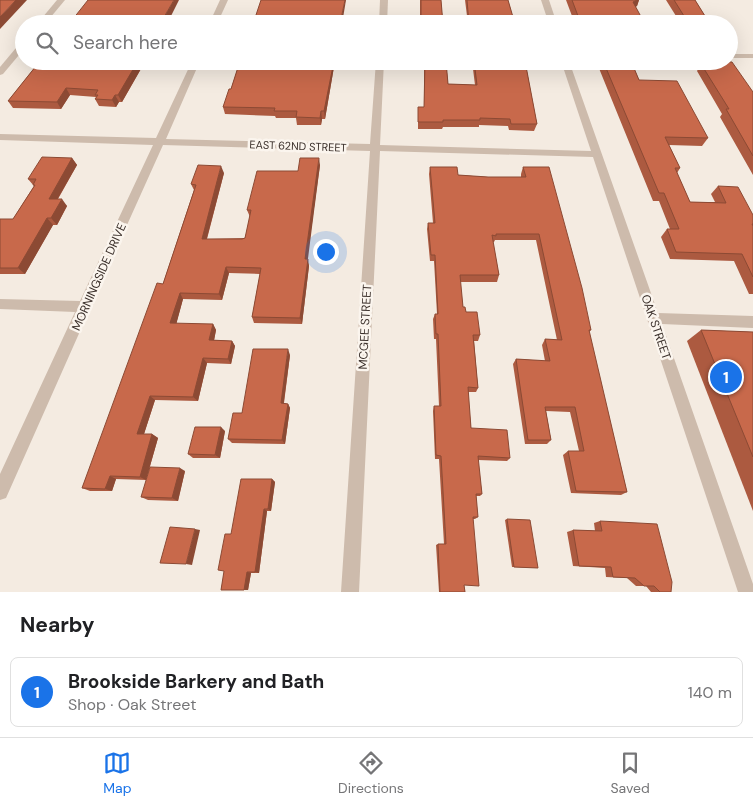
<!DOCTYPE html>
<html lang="en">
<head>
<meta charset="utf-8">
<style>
	:root { --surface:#fff; --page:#f2f2f2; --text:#202124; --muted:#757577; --line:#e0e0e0; --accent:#1a73e8 }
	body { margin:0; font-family:"DM Sans",sans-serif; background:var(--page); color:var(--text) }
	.you { position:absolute; left:325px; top:251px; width:18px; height:18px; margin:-12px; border:4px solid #fff; border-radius:50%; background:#1a73e8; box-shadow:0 0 0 8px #1a73e833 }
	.badge { display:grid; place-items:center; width:32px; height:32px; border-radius:50%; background:var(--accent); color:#fff; font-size:16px; font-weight:700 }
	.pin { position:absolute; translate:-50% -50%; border:2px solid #fff; box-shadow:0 1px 5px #0006 }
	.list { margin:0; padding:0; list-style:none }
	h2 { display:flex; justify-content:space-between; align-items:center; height:65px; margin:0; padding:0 20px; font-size:21px }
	h2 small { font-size:16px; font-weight:400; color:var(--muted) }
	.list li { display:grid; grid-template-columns:32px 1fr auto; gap:15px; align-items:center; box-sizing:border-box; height:70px; margin:0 10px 10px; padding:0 10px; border:1px solid var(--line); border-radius:8px }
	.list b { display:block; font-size:19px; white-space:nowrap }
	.list p { margin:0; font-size:16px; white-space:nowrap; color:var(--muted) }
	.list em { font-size:16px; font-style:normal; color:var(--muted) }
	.icon { flex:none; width:28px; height:28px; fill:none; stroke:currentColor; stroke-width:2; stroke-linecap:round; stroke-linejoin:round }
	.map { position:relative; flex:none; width:753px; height:592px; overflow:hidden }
	.search { position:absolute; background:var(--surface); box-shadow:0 5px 20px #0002; left:15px; right:15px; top:15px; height:55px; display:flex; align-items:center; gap:12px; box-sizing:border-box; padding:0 18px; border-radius:28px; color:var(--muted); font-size:19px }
	.sheet { height:145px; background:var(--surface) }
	nav { display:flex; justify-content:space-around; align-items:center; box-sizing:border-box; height:70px; border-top:1px solid var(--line); background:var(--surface); font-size:14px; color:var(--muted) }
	nav a { display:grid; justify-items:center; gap:2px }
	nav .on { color:var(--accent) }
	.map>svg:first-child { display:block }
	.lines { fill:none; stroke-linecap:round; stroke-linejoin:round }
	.minor { fill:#cdbbac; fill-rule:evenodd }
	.wall { fill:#ac5a40 }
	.shaded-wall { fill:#8c4a34 }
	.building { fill:#c8694b; stroke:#8c4a34 }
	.labels { text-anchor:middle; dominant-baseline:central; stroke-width:5; stroke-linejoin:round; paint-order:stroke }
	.far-street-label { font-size:11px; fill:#3b302b; stroke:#fbf5ee }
	.street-label { font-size:12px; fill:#3b302b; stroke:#fbf5ee }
</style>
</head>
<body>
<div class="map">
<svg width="753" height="592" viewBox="0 0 753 592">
	<rect width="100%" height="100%" fill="#f4ebe1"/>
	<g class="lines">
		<!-- minor -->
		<g class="minor">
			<path d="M57,0H65L45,24H37Z"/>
			<path d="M220,0H228L217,24H209Z"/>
			<path d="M380,0H388L387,24H379Z"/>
			<path d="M541,0H549L557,24H549Z"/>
			<path d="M21,42H24V49L3,74L0,75V67Z"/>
			<rect x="729" y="54" width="24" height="4"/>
			<path d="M192,61H200L166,139L370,144L376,61H384L380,145L591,151L561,61H569L658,313L753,316V328L662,324L753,584V592H738L593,157L380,151L359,592H341L370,151L163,145L91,305L92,307L89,311L6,498L0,500V474L75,312L0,309V299L80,301L153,145L0,140V134L156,138Z"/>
		</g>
	</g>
	<!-- wall -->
	<g class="wall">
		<path d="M420,0H441L443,24H420Z"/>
		<path d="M465,0H508L515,24H468Z"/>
		<path d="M566,0H639L637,6L635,7L645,24H575Z"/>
		<path d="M666,0H695L710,24H681Z"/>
		<path d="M40,61H150L146,67H142L122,102H119L116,107L99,106L95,99L96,98V97L70,95L61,109L13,108L8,101Z"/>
		<path d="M240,61H335L325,119H322L321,125H297L296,118H276L275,116L225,114L223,107L231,89Z"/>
		<path d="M424,61H446L448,84L475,85L472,61H525L537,124L534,131L509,130L508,126L479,125V127H443L442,129H418V107H424Z"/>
		<path d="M596,61H631L639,80L708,138L702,146L669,145L680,168L677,173L690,202H715L711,194L718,186L753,215V294H749L734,261L670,259L661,237L667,229H670L659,201H653Z"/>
		<path d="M703,61L753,92V175L720,117L722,114L697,71Z"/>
		<path d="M72,158L77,165L58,199L67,206L57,225H53L25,274H0V219H13L34,186L28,179Z"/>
		<path d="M320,165L307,259L309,266L302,324L254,323L252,317L260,274L229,273L222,300L183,299L176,324H213L216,330L214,340L232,341L235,346L231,364L207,363L198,401L155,400L144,434H152L158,438L146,480L116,479L112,491H90L82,488L163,284L194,190L191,184L224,173L207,239L245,238L250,217L247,210L298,171Z"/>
		<path d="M430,167L458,175L488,177H521V174L523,167L591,330L589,332L627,492L621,495L571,493L563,455L568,451H579L570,412L546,411L551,440L547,444H525L513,364L516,359L545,361L542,345L545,339L557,340L536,240H495L494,242H493L499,275L497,282H460L463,307L480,335L478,341H474L478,388L476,392H468L471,428L510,458L507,461L478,460L482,494L480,496H476L478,517L475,519H473L464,585L465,592H439L436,545L438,544H444L439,459H435L433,411L434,406H439L436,339H434L433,319L435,314H437L434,261H430L427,229L428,223H433L429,174Z"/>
		<path d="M701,330L753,332V511L687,341Z"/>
		<path d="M290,355L284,403L288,404L290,408L285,444L232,443L228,439L242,413Z"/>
		<path d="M225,431L220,458H193L188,454Z"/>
		<path d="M185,471L178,501L148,500L141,497Z"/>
		<path d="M272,479L275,482L271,511H267L259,573H251L248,590H221L231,534Z"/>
		<path d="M507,519L538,568L512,567L505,520Z"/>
		<path d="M600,521L671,592H651L646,586H636L627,578L606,577L605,568L573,566L567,532L573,530L595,531L594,523Z"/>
	</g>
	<!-- shaded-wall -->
	<g class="shaded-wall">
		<path d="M16,0H27L0,29V17Z"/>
		<path d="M174,0H179L167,24H160Z"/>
		<path d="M345,0H346L342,24H340Z"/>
		<path d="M637,0H639L637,6L629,10L633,2Z"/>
		<path d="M138,61H139L142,67L122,102L118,95Z"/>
		<path d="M144,61H150L146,67Z"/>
		<path d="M334,61H335L325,119L324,111Z"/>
		<path d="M66,88L70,95L61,109L57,102Z"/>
		<path d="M115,95L119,102L116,107L112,100Z"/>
		<path d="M321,111L322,119L321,125L320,118Z"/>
		<path d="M72,158L77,165L54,205L49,199Z"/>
		<path d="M319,158L320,165L307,266L305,259Z"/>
		<path d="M221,166L224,173L205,245L202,239Z"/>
		<path d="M62,199L67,206L57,225L51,218Z"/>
		<path d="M47,218L53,225L25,274L18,268Z"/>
		<path d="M308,259L309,266L302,324L300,318Z"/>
		<path d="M226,267L229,273L222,300L219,294Z"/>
		<path d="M180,293L183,299L175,329L170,323Z"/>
		<path d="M213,324L216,330L213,346L209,340Z"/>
		<path d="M232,341L235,346L231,364L228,359Z"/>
		<path d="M288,349L290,355L283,408L281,403Z"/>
		<path d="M203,358L207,363L198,401L193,397Z"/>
		<path d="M150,396L155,400L143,437L137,434Z"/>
		<path d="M288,404L290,408L285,444L282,440Z"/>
		<path d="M221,427L225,431L220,458L215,455Z"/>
		<path d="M152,434L158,438L146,480L140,477Z"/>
		<path d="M180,468L185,471L178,501L172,498Z"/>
		<path d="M110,476L116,479L112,491L105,489Z"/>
		<path d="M272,479L275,482L271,511L268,509Z"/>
		<path d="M264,509L267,511L259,573L255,572Z"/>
		<path d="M195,529L200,530L192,565L186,564Z"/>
		<path d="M247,572L251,573L248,590H244Z"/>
	</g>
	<!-- building -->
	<g class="building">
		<path d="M0,0H16L0,17Z"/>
		<path d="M88,0H174L160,24H69Z"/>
		<path d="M261,0H345L340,24H253Z"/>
		<path d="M421,0H441L443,24H423V17H421Z"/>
		<path d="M467,0H508L515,24H469Z"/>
		<path d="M572,0H637L633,2L645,24H581Z"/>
		<path d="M674,0H695L710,24H689Z"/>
		<path d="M40,61H138L118,95H115L112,100L95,99L98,95H95L98,90L66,88L57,102L8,101Z"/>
		<path d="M240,61H334L324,111H321L320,118L296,117L297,111H274L275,108L223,107L229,89H231Z"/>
		<path d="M425,61H446L448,84L477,85L474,61H525L537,124H511L510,119L480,118V120H443V122H418V107H424Z"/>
		<path d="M603,61H631L639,80L677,81L708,138L665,137L680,168H675L690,202L726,203L718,186L738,187L753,215V224H752L753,226V277L742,254L676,252L667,229H679L664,193H659Z"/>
		<path d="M703,61L732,62L753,92V156L726,109H729L701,64H705Z"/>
		<path d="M42,157L72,158L49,199H62L51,218H47L18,268H0V219H13L35,185H33L36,179H28Z"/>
		<path d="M300,158H319L305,259H308L300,318L252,317L261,268L226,267L219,294L180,293L170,323L213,324L209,340L232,341L228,359L203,358L193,397L150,396L137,434H152L140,477L110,476L105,489L82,488L157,283L163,284L196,185L191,184L198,165L221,166L202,239H242L245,238L251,210H247L257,171H298Z"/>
		<path d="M430,167H457L458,175L488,177H526L523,167H549L582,288L591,330H589L627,492L576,491L568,451H584L575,407H545L551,440H528L516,359L550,361L545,339L562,340L539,234H496V236L492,235L499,275H460L463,307H465L466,312H477L480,335H473L478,388L468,387L471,428L507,430L510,458L478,456L482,494H476L478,517H473L479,586L464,585L465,592H440L438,544H446L441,456L436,455L434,406H441L438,334H436L435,314H438L435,255H431L428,223H435Z"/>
		<path d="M701,330L753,332V457Z"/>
		<path d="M253,349H288L281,403L288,404L282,440L228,439L233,413H242Z"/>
		<path d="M195,427H221L215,455L188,454Z"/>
		<path d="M150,467L180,468L172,498L141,497Z"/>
		<path d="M241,479H272L268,509H264L255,572H247L244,590H221L224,571L218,570L225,534H231Z"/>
		<path d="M507,519L530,520L538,568L514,567Z"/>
		<path d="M600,521L657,524L672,582L671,592H660L654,586H644L635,578L613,577L611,567L579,566L573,530L602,531Z"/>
		<path d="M170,527L195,529L186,564L160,563Z"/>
	</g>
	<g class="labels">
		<!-- far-street labels -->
		<g class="far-street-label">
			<text transform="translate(298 146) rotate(2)">EAST 62ND STREET</text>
		</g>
		<!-- street labels -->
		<g class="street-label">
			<text transform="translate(99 277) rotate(-66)">MORNINGSIDE DRIVE</text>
			<text transform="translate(365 327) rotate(-87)">MCGEE STREET</text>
			<text transform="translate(656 327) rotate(71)">OAK STREET</text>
		</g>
	</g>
</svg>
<div class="you"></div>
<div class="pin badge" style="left:726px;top:377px">1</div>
<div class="search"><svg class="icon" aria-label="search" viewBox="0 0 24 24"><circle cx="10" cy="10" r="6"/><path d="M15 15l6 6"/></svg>Search here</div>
</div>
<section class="sheet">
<h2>Nearby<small></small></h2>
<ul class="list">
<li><span class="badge">1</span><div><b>Brookside Barkery and Bath</b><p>Shop · Oak Street</p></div><em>140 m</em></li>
</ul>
</section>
<nav>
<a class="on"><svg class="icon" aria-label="map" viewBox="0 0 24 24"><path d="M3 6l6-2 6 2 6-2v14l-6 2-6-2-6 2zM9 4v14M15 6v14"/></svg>Map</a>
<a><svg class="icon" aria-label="directions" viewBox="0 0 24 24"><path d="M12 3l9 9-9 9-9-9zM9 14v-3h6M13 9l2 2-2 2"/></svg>Directions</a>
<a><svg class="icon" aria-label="saved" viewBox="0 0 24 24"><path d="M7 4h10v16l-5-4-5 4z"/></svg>Saved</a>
</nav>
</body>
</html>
